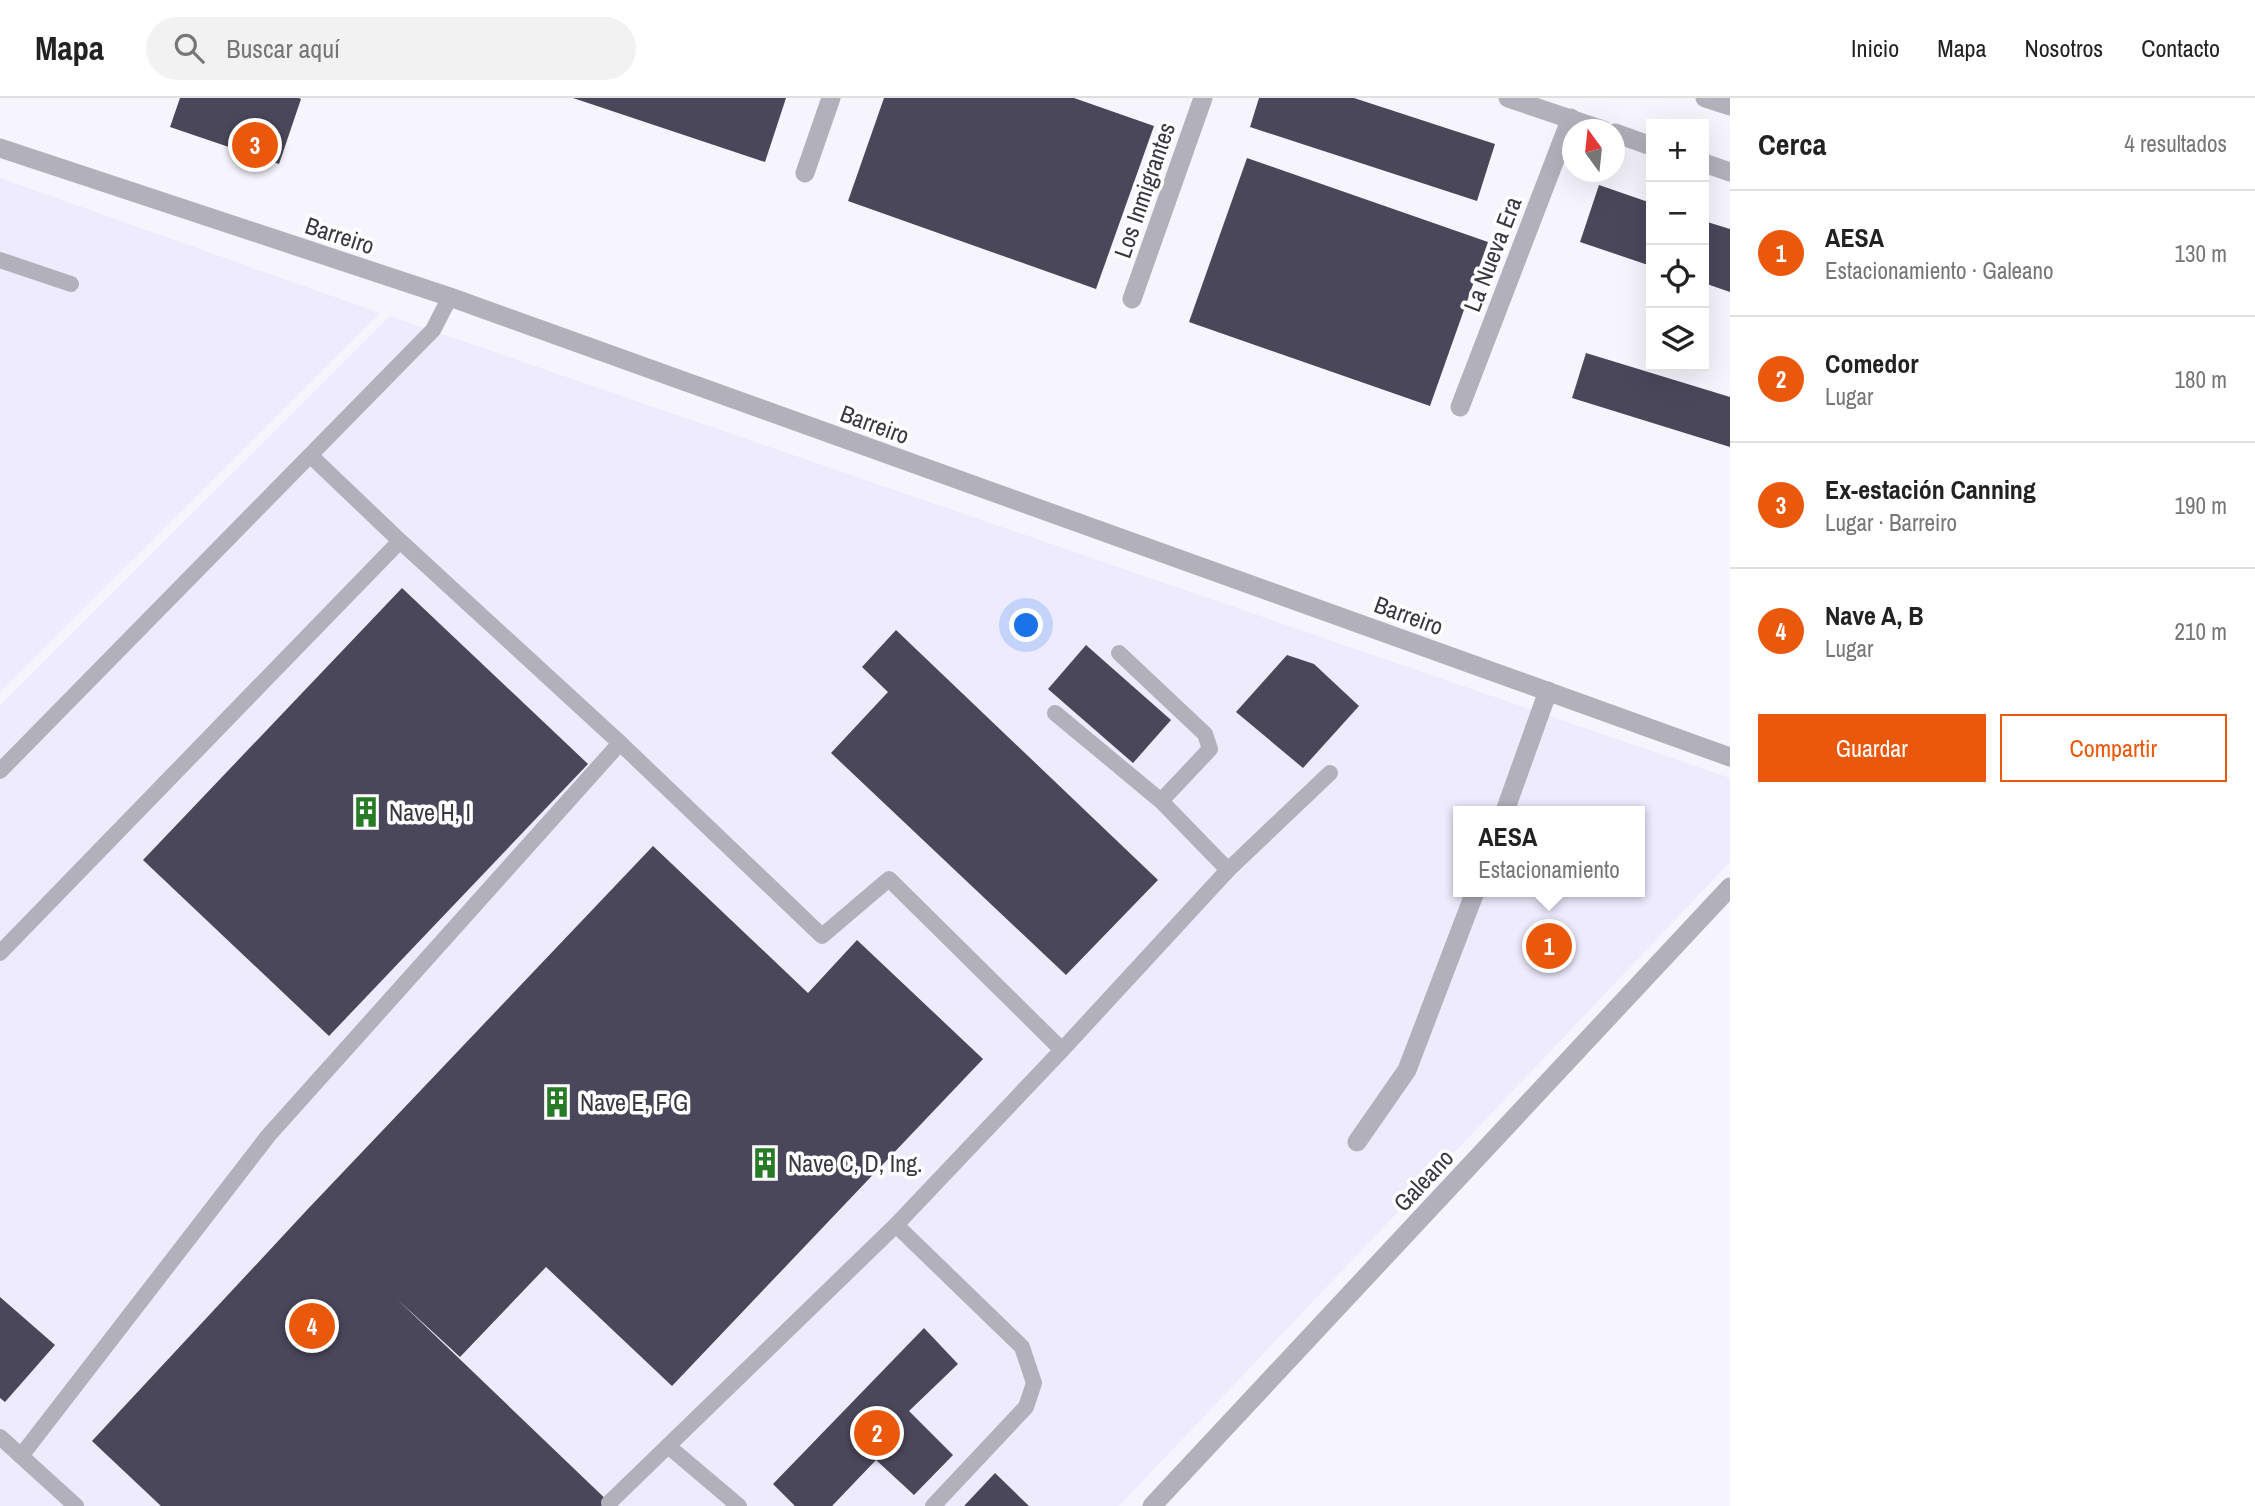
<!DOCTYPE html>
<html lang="es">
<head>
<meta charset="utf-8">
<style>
	:root { --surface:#fff; --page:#f2f2f2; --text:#222; --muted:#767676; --line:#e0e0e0; --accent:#ea580c }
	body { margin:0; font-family:"Archivo Narrow",sans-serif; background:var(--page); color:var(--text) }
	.controls { position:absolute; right:21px; top:21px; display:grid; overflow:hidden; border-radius:0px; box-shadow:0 7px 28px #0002 }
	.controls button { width:63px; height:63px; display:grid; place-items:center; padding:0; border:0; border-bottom:2px solid var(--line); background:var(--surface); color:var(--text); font:35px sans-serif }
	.compass { position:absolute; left:1562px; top:21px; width:63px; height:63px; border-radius:50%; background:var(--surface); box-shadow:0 7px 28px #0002; rotate:345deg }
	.you { position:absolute; left:1027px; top:528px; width:24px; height:24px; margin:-18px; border:5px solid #fff; border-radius:50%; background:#1a73e8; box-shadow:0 0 0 10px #1a73e833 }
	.badge { display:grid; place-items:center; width:46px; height:46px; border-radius:50%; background:var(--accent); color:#fff; font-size:23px; font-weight:700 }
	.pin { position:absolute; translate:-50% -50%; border:4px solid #fff; box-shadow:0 2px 7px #0006 }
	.popup { position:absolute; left:1453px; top:708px; width:192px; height:91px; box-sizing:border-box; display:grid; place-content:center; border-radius:0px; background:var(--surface); filter:drop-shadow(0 2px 5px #0005); font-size:23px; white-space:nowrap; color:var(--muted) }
	.popup b { font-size:26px; color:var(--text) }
	.popup::after { content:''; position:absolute; left:50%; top:100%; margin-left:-14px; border:14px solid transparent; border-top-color:var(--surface) }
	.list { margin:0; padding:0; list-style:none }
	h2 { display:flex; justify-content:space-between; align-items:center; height:91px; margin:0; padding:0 28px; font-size:30px }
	h2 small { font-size:23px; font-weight:400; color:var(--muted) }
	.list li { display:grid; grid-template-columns:46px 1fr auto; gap:21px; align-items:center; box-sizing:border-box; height:126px; padding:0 28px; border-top:2px solid var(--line) }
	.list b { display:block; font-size:26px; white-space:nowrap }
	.list p { margin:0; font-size:23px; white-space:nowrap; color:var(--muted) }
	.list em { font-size:23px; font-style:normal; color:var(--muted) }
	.actions { display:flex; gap:14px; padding:21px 28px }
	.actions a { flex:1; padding:16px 0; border:2px solid var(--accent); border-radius:0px; text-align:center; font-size:24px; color:var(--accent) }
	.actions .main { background:var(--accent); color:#fff }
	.icon { flex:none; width:38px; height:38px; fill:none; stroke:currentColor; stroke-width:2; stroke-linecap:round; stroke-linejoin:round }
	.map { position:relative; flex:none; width:1730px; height:1408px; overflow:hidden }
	header { display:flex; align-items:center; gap:42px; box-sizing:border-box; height:98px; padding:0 35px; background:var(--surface); border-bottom:2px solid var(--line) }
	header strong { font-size:33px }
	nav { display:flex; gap:38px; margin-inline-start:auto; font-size:24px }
	.search { width:490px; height:63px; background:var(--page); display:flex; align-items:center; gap:18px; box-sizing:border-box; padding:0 24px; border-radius:38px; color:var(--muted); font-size:26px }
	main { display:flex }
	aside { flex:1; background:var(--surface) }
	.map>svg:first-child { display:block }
	.built { fill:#eeebfe; fill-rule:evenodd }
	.building { fill:#4b475b }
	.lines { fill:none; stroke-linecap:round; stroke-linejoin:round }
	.service { stroke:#b2b0bb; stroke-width:16 }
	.minor { stroke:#b2b0bb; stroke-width:19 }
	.labels { text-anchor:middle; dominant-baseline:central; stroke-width:7; stroke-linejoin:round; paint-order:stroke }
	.street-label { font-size:24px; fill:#393740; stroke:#fff }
	.poi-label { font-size:24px; fill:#393740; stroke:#fff; text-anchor:start }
</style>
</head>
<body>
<header>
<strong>Mapa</strong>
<div class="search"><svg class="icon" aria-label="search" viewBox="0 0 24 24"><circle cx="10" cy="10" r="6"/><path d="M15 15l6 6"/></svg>Buscar aquí</div>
<nav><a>Inicio</a><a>Mapa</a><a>Nosotros</a><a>Contacto</a></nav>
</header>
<main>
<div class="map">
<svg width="1730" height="1408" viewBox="0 0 1730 1408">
	<rect width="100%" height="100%" fill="#f6f5fe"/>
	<!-- built -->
	<g class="built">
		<path d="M0,80L380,215L0,594Z"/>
		<path d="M390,218L1730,680V764L1119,1408H0V607ZM1458,713H1640V794H1458Z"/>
	</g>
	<!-- building -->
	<g class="building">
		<path d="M180,0H299L301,1L279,66L170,29Z"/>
		<path d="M573,0H786L765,64Z"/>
		<path d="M884,0H1074L1154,28L1096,191L848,103Z"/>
		<path d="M1259,0H1354L1495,46L1477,103L1250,29Z"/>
		<path d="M1247,60L1488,144L1430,308L1189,224Z"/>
		<path d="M1599,87L1651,105V168L1580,144Z"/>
		<path d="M1704,123L1730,131V194L1704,185Z"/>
		<path d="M1586,255L1730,299V349L1572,300Z"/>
		<path d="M402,490L588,666L329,938L143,762Z"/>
		<path d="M896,532L1158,782L1066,877L831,655L888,594L862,569Z"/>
		<path d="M1086,547L1171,622L1133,665L1048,591Z"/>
		<path d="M1287,557L1314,566L1359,608L1303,670L1236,614Z"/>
		<path d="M653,748L808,895L857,842L983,961L672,1288L546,1169L460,1259L397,1201L613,1408H161L92,1343L306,1113Z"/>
		<path d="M0,1199L55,1247L5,1304L0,1300Z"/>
		<path d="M924,1230L958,1266L909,1313L953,1357L914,1397L876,1362L832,1408H795L773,1386Z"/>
		<path d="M995,1375L1029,1408H964Z"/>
	</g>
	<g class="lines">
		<!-- service -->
		<g class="service">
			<path d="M0,162L71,186"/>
			<path d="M311,358L400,443"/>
			<path d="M1119,555L1205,636L1210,651L1161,703"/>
			<path d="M1055,615L1161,703L1228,772"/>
			<path d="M0,673L433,232L450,199"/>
			<path d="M0,855L400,443L620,645L822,838L889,781L1062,952"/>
			<path d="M896,1127L1022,1249L1034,1285L1026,1309L933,1408"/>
			<path d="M0,1339L21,1358L268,1038L620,645"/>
			<path d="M668,1348L739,1408"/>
			<path d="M21,1358L76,1408"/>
			<path d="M609,1405L896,1127L1062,952L1228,772L1330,675"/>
		</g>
		<!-- minor -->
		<g class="minor">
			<path d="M1508,0L1603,32"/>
			<path d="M1705,0L1730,8"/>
			<path d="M1615,35L1651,48"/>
			<path d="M0,50L450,199L1730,659"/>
			<path d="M1704,65L1730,74"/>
			<path d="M805,75L831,0"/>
			<path d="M1132,201L1203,0"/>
			<path d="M1460,309L1571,20"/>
			<path d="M1505,713L1548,593"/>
			<path d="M1357,1044L1407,972L1475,794"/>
			<path d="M1152,1408L1730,789"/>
		</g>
	</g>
	<!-- icons -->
	<defs>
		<symbol id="building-bare" viewBox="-9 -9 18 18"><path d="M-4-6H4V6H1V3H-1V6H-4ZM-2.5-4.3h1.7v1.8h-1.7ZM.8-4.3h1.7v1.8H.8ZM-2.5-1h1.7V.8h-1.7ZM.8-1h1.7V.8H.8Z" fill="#277a26" stroke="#fff" stroke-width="2.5" paint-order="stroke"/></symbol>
	</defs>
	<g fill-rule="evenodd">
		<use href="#building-bare" x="344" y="692" width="44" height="44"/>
		<use href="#building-bare" x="535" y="982" width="44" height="44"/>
		<use href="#building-bare" x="743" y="1043" width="44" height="44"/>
	</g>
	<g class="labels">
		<!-- street labels -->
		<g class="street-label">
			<text transform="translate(1144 92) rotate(-71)">Los Inmigrantes</text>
			<text transform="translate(340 137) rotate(18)">Barreiro</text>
			<text transform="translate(1492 156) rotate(-69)">La Nueva Era</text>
			<text transform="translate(875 326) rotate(20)">Barreiro</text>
			<text transform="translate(1409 517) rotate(20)">Barreiro</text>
			<text transform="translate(1423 1082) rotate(-47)">Galeano</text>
		</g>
		<!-- poi labels -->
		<g class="poi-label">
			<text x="389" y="714">Nave H, I</text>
			<text x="580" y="1004">Nave E, F G</text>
			<text x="788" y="1065">Nave C, D, Ing.</text>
		</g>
	</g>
</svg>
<div class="controls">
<button>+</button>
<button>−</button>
<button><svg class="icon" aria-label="locate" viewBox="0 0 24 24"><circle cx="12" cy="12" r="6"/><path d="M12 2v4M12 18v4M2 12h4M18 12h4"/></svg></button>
<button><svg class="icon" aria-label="layers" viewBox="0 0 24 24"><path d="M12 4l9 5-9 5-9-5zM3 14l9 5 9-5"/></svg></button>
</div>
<svg class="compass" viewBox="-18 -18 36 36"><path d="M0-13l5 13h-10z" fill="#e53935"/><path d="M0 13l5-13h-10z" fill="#767676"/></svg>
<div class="you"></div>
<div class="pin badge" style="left:1549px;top:848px">1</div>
<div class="popup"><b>AESA</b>Estacionamiento</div>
<div class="pin badge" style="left:877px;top:1335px">2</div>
<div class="pin badge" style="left:255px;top:47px">3</div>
<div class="pin badge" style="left:312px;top:1228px">4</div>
</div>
<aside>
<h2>Cerca<small>4 resultados</small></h2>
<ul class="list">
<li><span class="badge">1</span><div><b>AESA</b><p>Estacionamiento · Galeano</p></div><em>130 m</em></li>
<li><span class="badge">2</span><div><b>Comedor</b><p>Lugar</p></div><em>180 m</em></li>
<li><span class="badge">3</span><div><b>Ex-estación Canning</b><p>Lugar · Barreiro</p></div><em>190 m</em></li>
<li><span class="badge">4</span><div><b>Nave A, B</b><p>Lugar</p></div><em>210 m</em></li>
</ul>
<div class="actions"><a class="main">Guardar</a><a>Compartir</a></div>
</aside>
</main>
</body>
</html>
